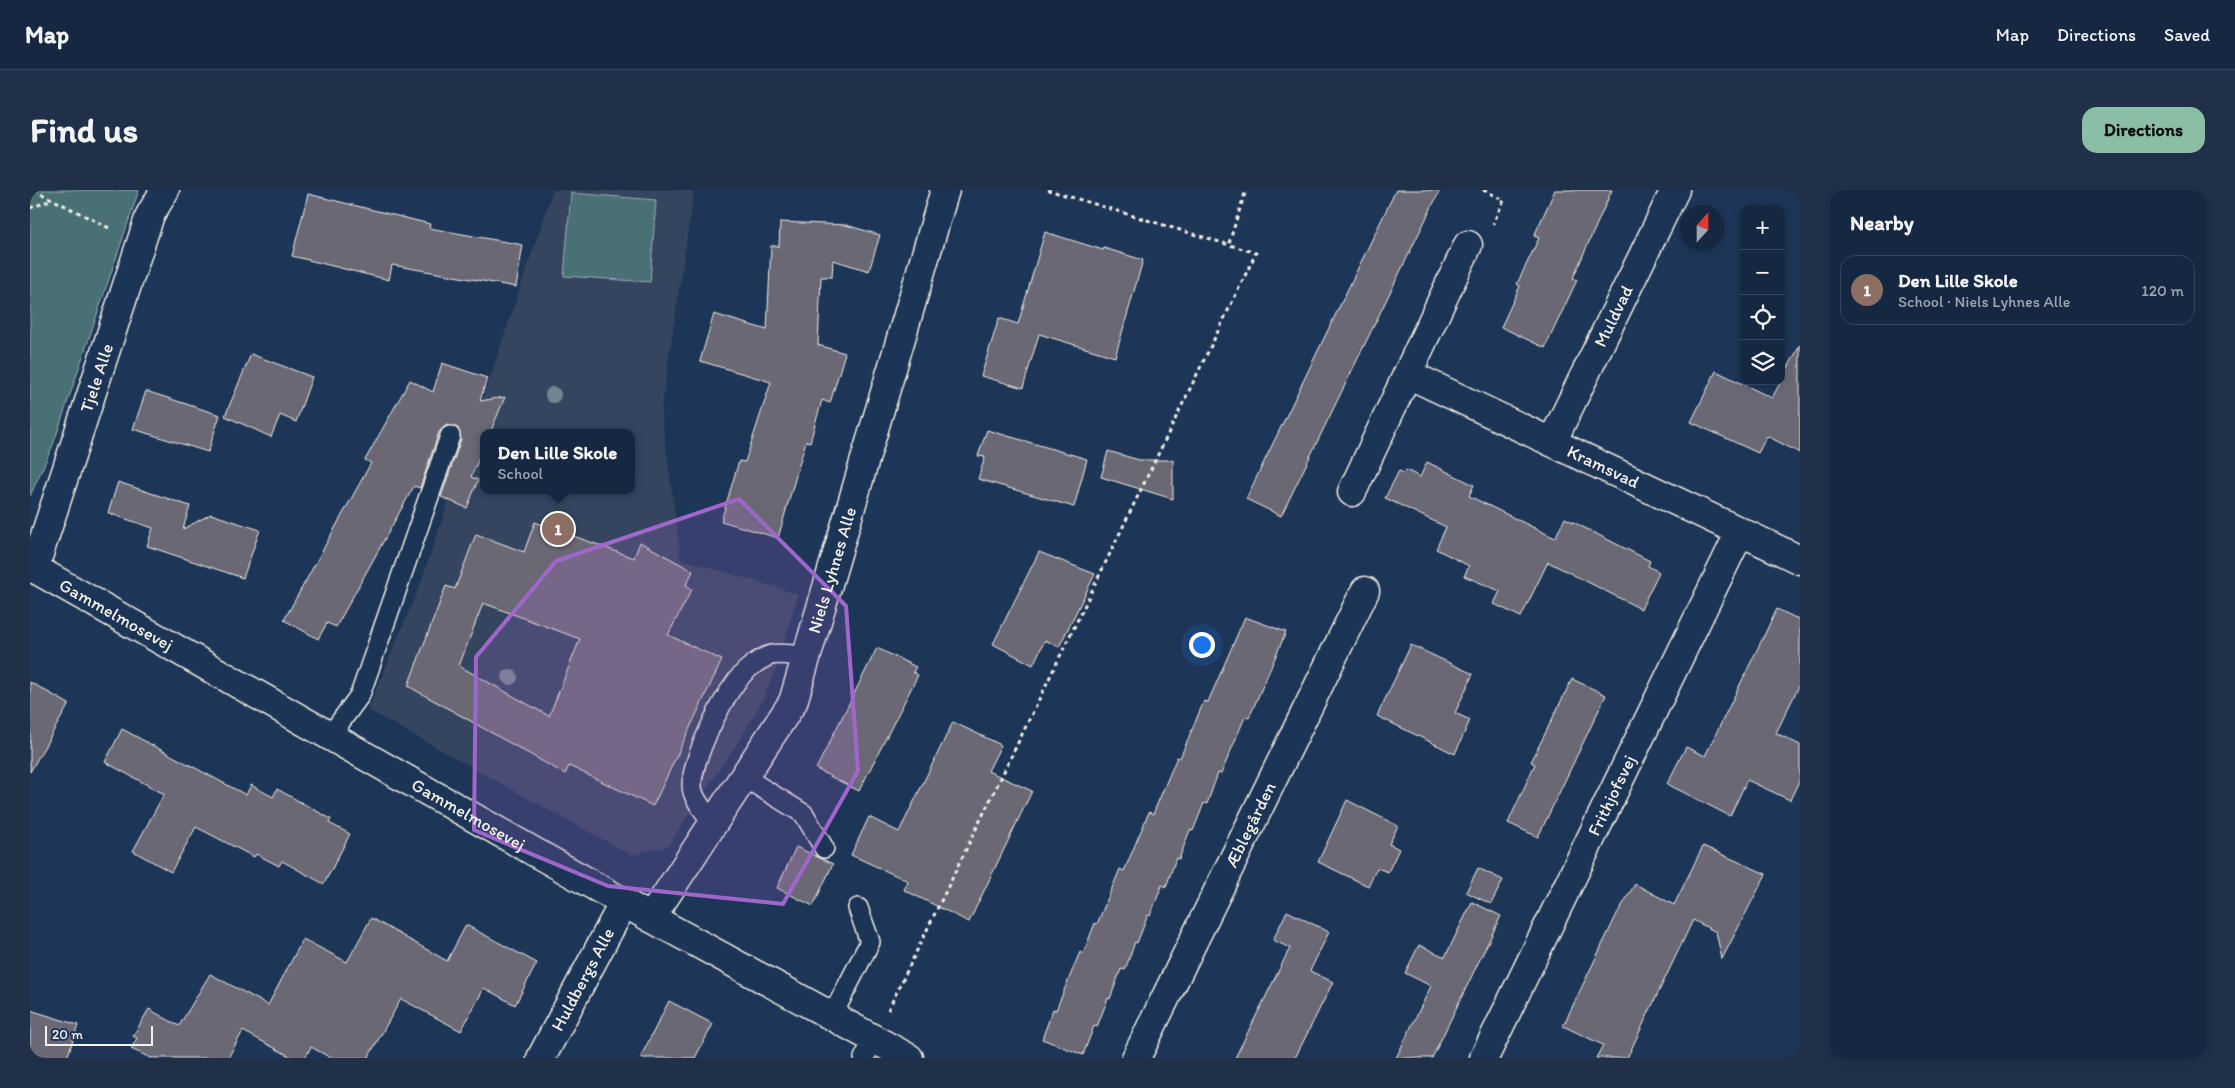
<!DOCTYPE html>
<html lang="en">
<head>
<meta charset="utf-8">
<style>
	:root { --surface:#162841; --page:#1f3048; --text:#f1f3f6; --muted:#9ea6b1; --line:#35445a; --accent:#8abfa5 }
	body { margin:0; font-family:Itim,sans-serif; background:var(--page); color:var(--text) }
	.controls { position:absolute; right:15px; top:15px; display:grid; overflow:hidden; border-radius:10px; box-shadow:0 2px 8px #0003 }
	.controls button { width:45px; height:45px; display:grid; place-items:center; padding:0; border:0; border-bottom:1px solid var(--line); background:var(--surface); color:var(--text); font:25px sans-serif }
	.compass { position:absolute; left:1650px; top:15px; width:45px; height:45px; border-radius:50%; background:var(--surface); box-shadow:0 2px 8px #0003; rotate:21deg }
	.scale { position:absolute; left:15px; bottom:12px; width:108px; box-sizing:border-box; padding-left:5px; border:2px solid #f4f1e8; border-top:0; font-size:14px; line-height:18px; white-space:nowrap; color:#f4f1e8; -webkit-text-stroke:4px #1d3557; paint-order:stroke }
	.you { position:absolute; left:1171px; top:454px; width:18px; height:18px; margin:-12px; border:4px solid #fff; border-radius:50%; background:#1a73e8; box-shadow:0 0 0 8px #1a73e833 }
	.badge { display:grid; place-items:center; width:32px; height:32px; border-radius:50%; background:var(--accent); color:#fff; font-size:16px; font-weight:700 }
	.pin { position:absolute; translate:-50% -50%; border:2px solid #fff; box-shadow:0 1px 5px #0006 }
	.popup { position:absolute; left:450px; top:239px; width:155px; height:65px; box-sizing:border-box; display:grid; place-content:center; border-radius:10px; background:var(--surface); filter:drop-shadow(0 1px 4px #0005); font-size:16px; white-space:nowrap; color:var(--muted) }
	.popup b { font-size:19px; color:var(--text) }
	.popup::after { content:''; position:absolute; left:50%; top:100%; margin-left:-10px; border:10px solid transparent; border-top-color:var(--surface) }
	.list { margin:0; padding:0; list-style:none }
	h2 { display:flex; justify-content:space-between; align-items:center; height:65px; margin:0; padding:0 20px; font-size:21px }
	h2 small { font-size:16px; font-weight:400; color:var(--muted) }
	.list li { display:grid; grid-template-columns:32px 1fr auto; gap:15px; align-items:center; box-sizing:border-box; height:70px; margin:0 10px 10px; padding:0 10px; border:1px solid var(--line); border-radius:15px }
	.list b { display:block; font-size:19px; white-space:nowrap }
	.list p { margin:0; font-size:16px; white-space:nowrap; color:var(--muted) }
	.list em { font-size:16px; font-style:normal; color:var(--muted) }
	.icon { flex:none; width:28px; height:28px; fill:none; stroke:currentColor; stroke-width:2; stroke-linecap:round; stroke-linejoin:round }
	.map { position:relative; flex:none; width:1770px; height:868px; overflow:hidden; border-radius:15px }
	header { display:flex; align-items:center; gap:30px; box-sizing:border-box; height:70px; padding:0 25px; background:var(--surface); border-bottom:1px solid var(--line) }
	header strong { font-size:24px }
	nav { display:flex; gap:28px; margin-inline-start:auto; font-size:18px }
	.intro { display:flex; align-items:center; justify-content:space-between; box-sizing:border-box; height:120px; padding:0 30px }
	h1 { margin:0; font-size:35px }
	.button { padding:12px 22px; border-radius:15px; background:var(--accent); color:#111; font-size:18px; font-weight:700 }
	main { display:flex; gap:30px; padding:0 30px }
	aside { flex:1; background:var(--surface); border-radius:15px; box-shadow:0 2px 8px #0003 }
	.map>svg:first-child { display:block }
	.built { fill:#344460; fill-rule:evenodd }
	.green { fill:#487074; stroke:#9eb0ae }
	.building { fill:#6b6875; stroke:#f4f1e8; fill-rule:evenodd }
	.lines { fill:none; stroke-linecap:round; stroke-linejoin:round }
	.service-casing { stroke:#f4f1e8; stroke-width:22 }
	.minor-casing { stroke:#f4f1e8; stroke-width:31 }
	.tertiary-casing { stroke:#f4f1e8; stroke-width:31 }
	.path { stroke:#f4f1e8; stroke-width:3; stroke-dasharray:4 4; stroke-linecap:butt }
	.service { stroke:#1d3557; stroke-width:19 }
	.minor { stroke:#1d3557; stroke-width:28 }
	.tertiary { stroke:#1d3557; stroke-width:28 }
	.tree { fill:#728490 }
	.marked { fill:#9f67cb; fill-opacity:0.2; stroke:#9f67cb; stroke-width:4; stroke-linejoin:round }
	.labels { text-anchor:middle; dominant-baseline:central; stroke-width:5; stroke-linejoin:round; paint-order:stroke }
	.street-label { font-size:18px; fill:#f4f1e8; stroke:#1d3557 }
</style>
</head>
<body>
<header>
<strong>Map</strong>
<nav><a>Map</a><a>Directions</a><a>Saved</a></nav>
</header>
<div class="intro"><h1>Find us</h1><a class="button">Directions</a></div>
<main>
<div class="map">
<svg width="1770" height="868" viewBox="0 0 1770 868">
	<rect width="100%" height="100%" fill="#1d3557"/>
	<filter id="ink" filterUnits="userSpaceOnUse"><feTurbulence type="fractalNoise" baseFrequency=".02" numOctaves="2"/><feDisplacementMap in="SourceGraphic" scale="10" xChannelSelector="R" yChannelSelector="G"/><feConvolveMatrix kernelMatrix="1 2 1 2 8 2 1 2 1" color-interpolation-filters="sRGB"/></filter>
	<g filter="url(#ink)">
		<!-- built -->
		<path class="built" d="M523,0H664L631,221L651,369L768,404L746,480L729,517L714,543L638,656L601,665L338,520L391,392ZM454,243H602V300H454Z"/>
		<!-- green -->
		<g class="green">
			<path d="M0,0H109L23,255L0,306Z"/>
			<path d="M541,3L626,10L620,92L534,86Z"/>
		</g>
		<!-- building -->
		<g class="building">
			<path d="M1366,0H1410L1251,326L1216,309Z"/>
			<path d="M1525,0H1582L1543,88L1547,90L1515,158L1471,137L1490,96L1487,94L1509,48L1504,46Z"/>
			<path d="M278,4L400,34L399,38L493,55L486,97L362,75L359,90L262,66Z"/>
			<path d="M750,32L816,35L850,45L839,81L803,70L802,87H791L788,155L815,163L800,213L792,210L780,252L776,251L748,348L691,331L709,271L715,272L741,192L670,171L684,124L737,140L741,56H749Z"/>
			<path d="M1015,42L1073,60L1074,58L1113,70L1085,167L1009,144L993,198L951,186L969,128L988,134Z"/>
			<path d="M1770,155V263L1737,246L1728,263L1661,232L1686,181L1742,208Z"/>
			<path d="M221,164L282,187L266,232L250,225L241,247L195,226Z"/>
			<path d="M412,173L457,188L450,211L475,207L460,243H454V256L441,287L448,290L437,318L411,307L431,249L428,238L417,235L409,242L390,298L384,296L306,437L297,433L288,449L254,430L341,273L335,270L380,190L403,202Z"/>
			<path d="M116,201L190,225L178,262L103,239Z"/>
			<path d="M957,240L1057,269L1044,317L948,289L955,267L948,266Z"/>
			<path d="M1078,261L1109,270H1143V309L1071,287Z"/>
			<path d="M1397,272L1444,295L1439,306L1525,348L1535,328L1620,371L1618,376L1629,382L1611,419L1518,372L1491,427L1464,414L1470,401L1434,386L1439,376L1406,359L1416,337L1355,308L1369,281L1374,283L1376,280L1390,287Z"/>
			<path d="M88,292L160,316L153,339L181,324L230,340L213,388L117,356L123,338L78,323Z"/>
			<path d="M505,332L604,368L610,352L663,381L656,395L662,399L638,445L692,470L623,616L539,576L535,584L378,496L416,396L425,399L446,344L494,362ZM453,413L550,449L519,526L429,476Z"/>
			<path d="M1009,362L1065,384L1029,457L1015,450L1003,475L963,454Z"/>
			<path d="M1747,419L1770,430V494L1746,543L1770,555V589L1760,610L1717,590L1700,626L1637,594L1656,557L1675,566Z"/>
			<path d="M1215,427L1256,442L1219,528L1215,527L1191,584L1188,583L1177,614L1174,613L1163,641L1160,640L1149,669L1146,668L1136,697L1132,695L1120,726L1118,725L1107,753L1105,752L1095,780L1091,779L1080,809L1078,808L1067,837L1064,836L1053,865L1012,849L1023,819L1026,820L1050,762L1053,764L1065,733L1067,734L1090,679L1094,681L1119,622L1123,624L1147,567L1150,568L1174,511L1178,512Z"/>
			<path d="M1381,455L1443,484L1425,523L1440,530L1425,564L1347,526Z"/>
			<path d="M847,458L886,477L883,482L888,485L829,601L786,579Z"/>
			<path d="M1542,489L1576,505L1508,647L1478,633L1505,574L1501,572Z"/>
			<path d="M0,492L39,514L0,582Z"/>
			<path d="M923,532L971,555L958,581L1002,601L939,732L874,700L878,691L821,665L839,627L869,642Z"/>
			<path d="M92,539L216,605L221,595L243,607L247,599L301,629L299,633L320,644L294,694L252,671L249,676L226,664L224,667L166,637L141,682L103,661L134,604L75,572Z"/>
			<path d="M1317,610L1368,636L1359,654L1369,659L1358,682L1347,678L1338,696L1288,672Z"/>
			<path d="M1673,656L1736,684L1692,769L1686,742L1663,730L1597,868H1566L1573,855L1533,836L1587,724L1605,694L1644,715Z"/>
			<path d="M766,657L803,674L783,716L747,698Z"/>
			<path d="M1448,678L1473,690L1461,714L1436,702Z"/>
			<path d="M1442,712L1471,726L1402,868H1366L1401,796L1375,783L1389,755L1415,767Z"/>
			<path d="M1257,721L1299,742L1280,781L1303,792L1265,868H1205L1260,758L1243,750Z"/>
			<path d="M341,728L417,771L436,735L507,773L485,815L454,798L431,841L371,809L338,868H301L281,857L275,868H263L213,841L198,868H121L101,859L107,848L103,846L119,819L149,836L180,784L238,815L273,749L317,772Z"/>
			<path d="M639,811L683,834L665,868H610Z"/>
			<path d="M0,820L48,835L37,868H0Z"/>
		</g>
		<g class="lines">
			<defs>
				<g id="service">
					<path d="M300,546L330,505L420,246"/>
					<path d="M714,587L774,624L794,658"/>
					<path d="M683,634C677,624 666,613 663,602C656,579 691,512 706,492C713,482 726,471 738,466C748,462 765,466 776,466"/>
					<path d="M802,826L840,752L828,718"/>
					<path d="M834,868L844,849"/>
				</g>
				<g id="minor">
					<path id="s1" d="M1378,184L1770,370"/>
					<path id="s2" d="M1522,252L1645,0"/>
					<path d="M1322,302L1438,55"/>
					<path id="s3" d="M4,379L120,25L135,0"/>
					<path id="s4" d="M621,728L763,512L915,0"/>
					<path id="s5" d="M511,868L594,712"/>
					<path id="s6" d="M1106,868L1335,401"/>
					<path id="s7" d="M1454,868L1710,342"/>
				</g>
				<g id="tertiary">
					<path id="s8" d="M0,376L621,728L879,868"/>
				</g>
			</defs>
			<!-- service casing -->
			<use href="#service" class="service-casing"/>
			<!-- minor casing -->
			<use href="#minor" class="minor-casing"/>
			<!-- tertiary casing -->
			<use href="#tertiary" class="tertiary-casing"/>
			<!-- path -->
			<g class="path">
				<path d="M4,0L81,39"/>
				<path d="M1453,0L1474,10L1463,34"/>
				<path d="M0,18L22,10"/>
				<path d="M1199,53L1216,0"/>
				<path d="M858,820L1226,63L1018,0"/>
			</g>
			<!-- service -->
			<use href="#service" class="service"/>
			<!-- minor -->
			<use href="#minor" class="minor"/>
			<!-- tertiary -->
			<use href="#tertiary" class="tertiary"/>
		</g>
		<!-- trees -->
		<g class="tree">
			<circle cx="523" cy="205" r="8"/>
			<circle cx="480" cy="487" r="8"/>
		</g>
	</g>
	<!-- marked area -->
	<path class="marked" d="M709,309L816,416L828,581L753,714L578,696L444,640L446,467L526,371Z"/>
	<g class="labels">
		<!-- street labels -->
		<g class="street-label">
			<text stroke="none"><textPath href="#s2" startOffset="140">Muldvad</textPath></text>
			<text stroke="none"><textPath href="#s3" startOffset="201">Tjele Alle</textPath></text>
			<text stroke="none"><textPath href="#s1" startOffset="216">Kramsvad</textPath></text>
			<text stroke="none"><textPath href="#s4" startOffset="396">Niels Lyhnes Alle</textPath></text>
			<text stroke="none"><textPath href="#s8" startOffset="99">Gammelmosevej</textPath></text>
			<text stroke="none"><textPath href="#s7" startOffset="292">Frithjofsvej</textPath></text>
			<text stroke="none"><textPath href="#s8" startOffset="504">Gammelmosevej</textPath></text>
			<text stroke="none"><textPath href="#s6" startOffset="260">Æblegården</textPath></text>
			<text stroke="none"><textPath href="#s5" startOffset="89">Huldbergs Alle</textPath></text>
		</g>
	</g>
</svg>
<div class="controls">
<button>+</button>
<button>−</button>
<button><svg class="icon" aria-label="locate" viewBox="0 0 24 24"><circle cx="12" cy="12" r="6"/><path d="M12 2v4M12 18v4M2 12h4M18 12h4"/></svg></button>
<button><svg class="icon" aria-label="layers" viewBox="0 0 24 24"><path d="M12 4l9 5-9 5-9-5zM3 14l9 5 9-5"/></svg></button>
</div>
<svg class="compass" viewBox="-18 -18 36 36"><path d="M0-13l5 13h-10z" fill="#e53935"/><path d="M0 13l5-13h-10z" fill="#9ea6b1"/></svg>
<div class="scale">20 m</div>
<div class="you"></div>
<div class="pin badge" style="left:528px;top:339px;background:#8d6e63">1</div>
<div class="popup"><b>Den Lille Skole</b>School</div>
</div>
<aside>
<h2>Nearby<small></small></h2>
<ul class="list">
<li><span class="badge" style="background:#8d6e63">1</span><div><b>Den Lille Skole</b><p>School · Niels Lyhnes Alle</p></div><em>120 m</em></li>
</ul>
</aside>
</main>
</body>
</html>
